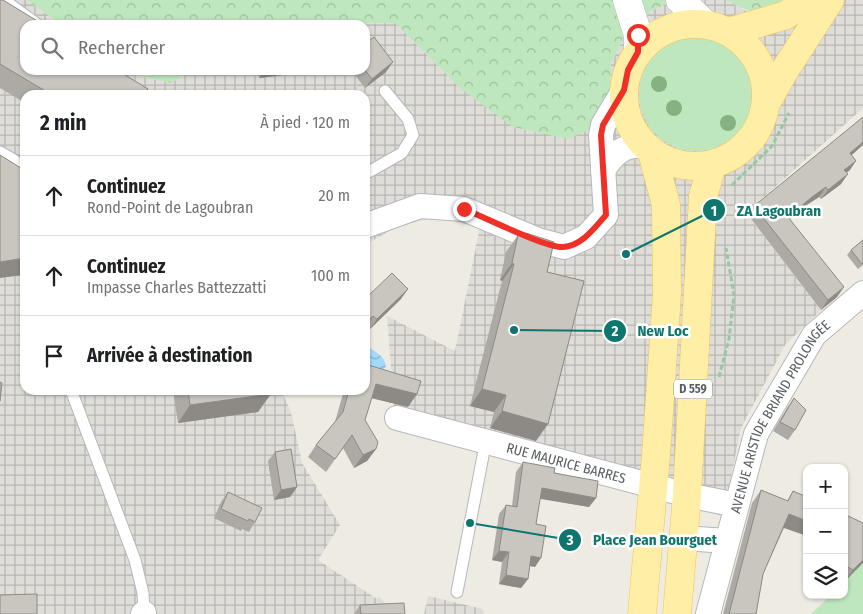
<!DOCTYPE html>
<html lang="fr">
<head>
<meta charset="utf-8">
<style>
	:root { --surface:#fff; --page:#f2f2f2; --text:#202124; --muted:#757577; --line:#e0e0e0 }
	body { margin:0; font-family:"Fira Sans Condensed",sans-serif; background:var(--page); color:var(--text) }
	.controls { position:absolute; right:15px; bottom:15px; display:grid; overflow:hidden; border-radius:10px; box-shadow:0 1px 4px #0004 }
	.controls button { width:45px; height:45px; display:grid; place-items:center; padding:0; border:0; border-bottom:1px solid var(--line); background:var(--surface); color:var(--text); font:25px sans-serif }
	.stop { position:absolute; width:15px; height:15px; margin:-11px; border:4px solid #ef3027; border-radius:50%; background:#fff }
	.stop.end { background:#ef3027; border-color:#fff; box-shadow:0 1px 5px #0008 }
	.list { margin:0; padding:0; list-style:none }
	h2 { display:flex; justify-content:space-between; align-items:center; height:65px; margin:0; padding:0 20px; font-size:21px }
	h2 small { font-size:16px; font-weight:400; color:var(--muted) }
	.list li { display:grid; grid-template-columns:32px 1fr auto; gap:15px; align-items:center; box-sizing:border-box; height:80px; padding:0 20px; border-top:1px solid var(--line) }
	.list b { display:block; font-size:19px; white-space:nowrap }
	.list p { margin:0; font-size:16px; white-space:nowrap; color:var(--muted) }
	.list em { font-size:16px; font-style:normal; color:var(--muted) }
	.icon { flex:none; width:28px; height:28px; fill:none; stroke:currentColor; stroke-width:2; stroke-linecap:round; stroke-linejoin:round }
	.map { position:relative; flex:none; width:863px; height:614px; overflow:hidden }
	.search { position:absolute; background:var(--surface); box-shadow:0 1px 4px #0004; left:20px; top:20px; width:350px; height:55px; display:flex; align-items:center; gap:12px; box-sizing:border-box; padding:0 18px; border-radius:15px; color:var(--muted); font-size:19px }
	.panel { position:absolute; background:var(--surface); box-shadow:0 1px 4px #0004; left:20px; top:90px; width:350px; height:305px; border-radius:15px }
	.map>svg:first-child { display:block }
	.industrial { fill:url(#industrial-grid) }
	.grass { fill:#bee7bd }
	.forest { fill:url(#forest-crowns) }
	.water { fill:url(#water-waves) }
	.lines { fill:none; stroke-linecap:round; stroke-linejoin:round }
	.lane-casing { stroke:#b5b8bd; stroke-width:13 }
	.street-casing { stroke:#b5b8bd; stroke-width:26 }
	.secondary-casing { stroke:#b6babf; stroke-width:29 }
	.primary-casing { stroke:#f6c353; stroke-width:29 }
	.path { stroke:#96c8a3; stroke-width:3; stroke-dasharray:5 2.5; stroke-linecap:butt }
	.lane { stroke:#fff; stroke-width:11 }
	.street { stroke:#fff; stroke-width:24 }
	.secondary { stroke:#fff; stroke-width:28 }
	.primary { stroke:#ffeea6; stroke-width:28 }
	.tree { fill:#86b281 }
	.wall { fill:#ada9a4 }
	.shaded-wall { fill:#8d8a86 }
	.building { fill:#c9c5bf; stroke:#8d8a86 }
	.route { stroke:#ef3027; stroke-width:6 }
	.labels { text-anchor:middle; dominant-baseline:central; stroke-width:5; stroke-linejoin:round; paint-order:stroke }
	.shield { fill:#fff; stroke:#8c8f92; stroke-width:1 }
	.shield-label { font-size:12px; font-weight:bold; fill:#5a5f64 }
	.street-label { font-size:14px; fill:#5a5f64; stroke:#fff }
	.leader { fill:none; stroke:#0f766e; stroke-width:2 }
	.callout-dot { fill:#0f766e; stroke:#fff; stroke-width:2 }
	.mark-label { font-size:15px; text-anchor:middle; font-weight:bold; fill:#fff }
	.callout-label { font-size:15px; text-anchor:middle; font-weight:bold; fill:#0f766e; stroke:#fff; stroke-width:5; stroke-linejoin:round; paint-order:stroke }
</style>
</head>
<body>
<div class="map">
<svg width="863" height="614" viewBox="0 0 863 614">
	<defs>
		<pattern id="industrial-grid" width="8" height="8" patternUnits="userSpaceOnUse" patternTransform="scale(1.25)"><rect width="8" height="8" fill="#deddd7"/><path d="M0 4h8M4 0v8" fill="none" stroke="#b7b6b2"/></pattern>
		<pattern id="forest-crowns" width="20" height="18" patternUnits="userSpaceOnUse" patternTransform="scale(1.25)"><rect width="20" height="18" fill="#bee7bd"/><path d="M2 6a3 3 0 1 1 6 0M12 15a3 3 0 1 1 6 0" fill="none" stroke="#9dbe9d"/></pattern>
		<pattern id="water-waves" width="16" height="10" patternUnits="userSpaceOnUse" patternTransform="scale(1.25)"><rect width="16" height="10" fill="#a1d9ff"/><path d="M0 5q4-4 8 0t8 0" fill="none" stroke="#86b3d2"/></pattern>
	</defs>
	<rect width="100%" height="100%" fill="#eeebe2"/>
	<!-- industrial -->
	<g class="industrial">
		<path d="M0,0H27L62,25H25V70H123L129,74L171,83L191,70H365V25H275L395,23L460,88L610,107L611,64L623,39L651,11L675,0H726L750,13L787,0H863V108L746,213L821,310L785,345L741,428L723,516L608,483L388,429L394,405L387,316L455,351L480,226L462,220L432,218L398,226L365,245V95H25V390H281L291,412L302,463L340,525L318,560L377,599L379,596L393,614H0Z"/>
		<path d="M428,596L483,609L484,614H424Z"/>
	</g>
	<!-- grass -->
	<g class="grass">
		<circle cx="696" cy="94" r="57"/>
		<path d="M863,563V614H811L831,595H844V582Z"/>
	</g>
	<!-- forest -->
	<g class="forest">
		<path d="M27,0H675L651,11L623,39L611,64L610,107L597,126L568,139L513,127L460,88L395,23L62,25Z"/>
		<path d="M726,0H787C760,17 752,14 726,0Z"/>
		<path d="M123,70H191L171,83L129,74Z"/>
	</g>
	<!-- water -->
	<path class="water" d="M367,345C375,353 385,355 386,367L381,371L365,367Z"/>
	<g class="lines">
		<defs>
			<g id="lane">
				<path d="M4,0L38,25"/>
				<path d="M0,152L14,160L25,171"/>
				<path d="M365,174L402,153L413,135L408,119L385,91"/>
				<path d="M71,390L135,560L143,593L144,613"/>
				<path d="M457,592L486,440"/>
			</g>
			<g id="street">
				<path d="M603,170C615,152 622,146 644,145"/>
				<path d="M365,226L420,206L464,209L538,240L564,247L586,237L606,215L601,135L603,125L624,90"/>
				<path id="s1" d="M397,418L687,495L737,505"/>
				<path d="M683,538L727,541"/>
				<path d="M143,614L144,613"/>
				<path id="s2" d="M708,614L756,434L814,335L863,293"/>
			</g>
			<g id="secondary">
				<path d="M627,0L638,35V51"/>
				<path d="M680,0L705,24"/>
			</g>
			<g id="primary">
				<circle cx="695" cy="95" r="71"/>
				<path d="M729,32L786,15L808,0"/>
				<path d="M766,103L783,73L830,0"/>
				<path d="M642,614L656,455L667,294L666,205L652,152"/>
				<path d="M677,614L687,495L703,197L712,165"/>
			</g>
		</defs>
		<!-- lane casing -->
		<use href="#lane" class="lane-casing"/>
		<!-- street casing -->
		<use href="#street" class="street-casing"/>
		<!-- secondary casing -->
		<use href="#secondary" class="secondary-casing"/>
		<!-- primary casing -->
		<use href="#primary" class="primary-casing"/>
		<!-- path -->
		<g class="path">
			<path d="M732,185L772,146L789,113"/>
			<path d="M719,377L729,339L734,295L726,248"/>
		</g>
		<!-- lane -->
		<use href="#lane" class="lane"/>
		<!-- street -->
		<use href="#street" class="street"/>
		<!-- secondary -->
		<use href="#secondary" class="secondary"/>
		<!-- primary -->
		<use href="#primary" class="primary"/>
	</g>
	<!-- trees -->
	<g class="tree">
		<circle cx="659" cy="84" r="8"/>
		<circle cx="674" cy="108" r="8"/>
		<circle cx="728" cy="123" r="8"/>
	</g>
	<!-- wall -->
	<g class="wall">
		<path d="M0,0L144,95H25V103L0,88Z"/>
		<path d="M258,70H301L299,73L259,78Z"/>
		<path d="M351,70H365L386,72L365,88Z"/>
		<path d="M852,155L850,170L846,173L841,184L821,199L819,197L805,206L790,219L837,297L821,310L748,215L754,206Z"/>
		<path d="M518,235L547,272L536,441L490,428L494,412L470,406L502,281L500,280L506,252Z"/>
		<path d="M863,240V265L858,269L847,255L851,250Z"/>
		<path d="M365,299H401L370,329L367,325L365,327Z"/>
		<path d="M173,390H270L258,412L178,423Z"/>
		<path d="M344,390H365L408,407L372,398L365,420L376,449L367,461L354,468L343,448L326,472L308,457L316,445L335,422Z"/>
		<path d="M794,398L795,430L788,440L773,431L787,408Z"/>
		<path d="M275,452L297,487L290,497L274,500L268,461Z"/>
		<path d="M523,462L554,473L596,498L589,507L540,498L536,524L535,567L530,566L528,579L521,588L499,584L502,562L492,560L499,514L506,505L512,506L516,472Z"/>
		<path d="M761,490L787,501L793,491L784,528L763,574L756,614H723L752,503Z"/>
		<path d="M228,492L255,522L249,532L242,529L241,531L214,518L221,502Z"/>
		<path d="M844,514L863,563L844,582Z"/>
		<path d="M360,605L405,614H354Z"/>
	</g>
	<!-- shaded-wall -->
	<g class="shaded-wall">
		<path d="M393,62L386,72L365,88L372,79Z"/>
		<path d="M265,70H301L299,73L259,78Z"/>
		<path d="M863,142V145L844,162L850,153Z"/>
		<path d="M856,161L850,170L838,179L844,170Z"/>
		<path d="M848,174L841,184L821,199L828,190Z"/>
		<path d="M826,187L819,197L805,206L782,227L788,217L812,197Z"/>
		<path d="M25,258V272L23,275L0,278V262Z"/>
		<path d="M512,263L514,264L502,281L500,280Z"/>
		<path d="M844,287L837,297L821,310L828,300Z"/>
		<path d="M408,289L401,299L370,329L377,319Z"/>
		<path d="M373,316L367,325L365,327V324Z"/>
		<path d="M376,384L417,394L408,407L367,397Z"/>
		<path d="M482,389L506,395L494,412L470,406Z"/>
		<path d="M271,394L258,412L178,423L190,405Z"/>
		<path d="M502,411L548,424L536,441L490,428Z"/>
		<path d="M376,449L367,461L354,468L363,455Z"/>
		<path d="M297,487L290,497L274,500L281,490Z"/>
		<path d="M542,488L596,498L589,507L535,498Z"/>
		<path d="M789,514L807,521V536L781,527Z"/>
		<path d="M499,551L509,552L502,562L492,560Z"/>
		<path d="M531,556L541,558L535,567L525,565Z"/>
		<path d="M863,560V563L844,582L853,570Z"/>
		<path d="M506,575L528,579L521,588L499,584Z"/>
	</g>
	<!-- building -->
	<g class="building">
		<path d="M0,0H3L44,25H25V70H117L148,89L144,95H52L0,64Z"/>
		<path d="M374,37L393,62L372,79L365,70V44Z"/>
		<path d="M863,117V142L850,153L856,161L844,170L848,174L828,190L826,187L812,197L788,217L844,287L828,300L754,206Z"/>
		<path d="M0,155L24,170L25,179V258L0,262Z"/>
		<path d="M526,233L554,242L547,272L584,281L548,424L502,411L506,395L482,389L514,264L512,263L518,235Z"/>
		<path d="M863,240V263L862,264L851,250Z"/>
		<path d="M392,273L408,289L377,319L373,316L365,324V299Z"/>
		<path d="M365,364L421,381L417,394L376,384L365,420L378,442L376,449L363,455L352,435L335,459L316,445L343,412L349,390H365Z"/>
		<path d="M0,382L2,383L0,401Z"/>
		<path d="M188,390H270L271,394L190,405Z"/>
		<path d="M794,398L806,410L795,430L780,422Z"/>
		<path d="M291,449L297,487L281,490L275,452Z"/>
		<path d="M523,462L555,468L554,473L598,481L596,498L542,488L536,524L546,526L541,558L531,556L528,579L506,575L509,552L499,551L506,505L517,507Z"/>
		<path d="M761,490L788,501L793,491L807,497V521L789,514L763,574L756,614H729Z"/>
		<path d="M228,492L262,508L255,522L249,519L248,521L221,509Z"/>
		<path d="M844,514L863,523V560L853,570L844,565Z"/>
		<path d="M37,594V614H0V595Z"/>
		<path d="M404,603L405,614H361L360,605Z"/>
	</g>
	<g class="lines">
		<!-- route -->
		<path class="route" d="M464,209C484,217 546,248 563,247C582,246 595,227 606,215L601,135L603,125L624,90L628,70L638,52V35"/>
	</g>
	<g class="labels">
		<!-- shield labels -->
		<rect class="shield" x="674" y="379.5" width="38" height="19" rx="4"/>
		<g class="shield-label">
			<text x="693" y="389">D 559</text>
		</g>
		<!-- street labels -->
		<g class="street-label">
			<text stroke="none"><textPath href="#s2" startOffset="212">AVENUE ARISTIDE BRIAND PROLONGÉE</textPath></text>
			<text stroke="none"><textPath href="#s1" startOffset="175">RUE MAURICE BARRES</textPath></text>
		</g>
	</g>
	<!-- callouts -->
	<path class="leader" d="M626 254L714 210M514 330L615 331M470 523L570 540"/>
	<g class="callout-dot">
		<circle cx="626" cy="254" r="5"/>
		<circle cx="514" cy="330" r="5"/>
		<circle cx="470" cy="523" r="5"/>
		<circle cx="714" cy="210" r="12"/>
		<circle cx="615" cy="331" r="12"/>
		<circle cx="570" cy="540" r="12"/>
	</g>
	<g class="mark-label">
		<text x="714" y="216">1</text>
		<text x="615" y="336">2</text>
		<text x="570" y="545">3</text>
	</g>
	<g class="callout-label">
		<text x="779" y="216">ZA Lagoubran</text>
		<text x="663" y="336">New Loc</text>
		<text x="655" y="545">Place Jean Bourguet</text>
	</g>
</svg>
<div class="controls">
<button>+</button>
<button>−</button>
<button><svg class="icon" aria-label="layers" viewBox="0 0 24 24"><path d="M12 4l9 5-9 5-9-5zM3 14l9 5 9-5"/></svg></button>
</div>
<div class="stop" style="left:638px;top:35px"></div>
<div class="stop end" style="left:464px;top:209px"></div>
<div class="search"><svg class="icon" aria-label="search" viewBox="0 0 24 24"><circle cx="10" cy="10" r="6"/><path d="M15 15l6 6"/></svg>Rechercher</div>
<section class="panel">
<h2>2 min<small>À pied · 120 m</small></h2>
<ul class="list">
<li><svg class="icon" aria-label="ahead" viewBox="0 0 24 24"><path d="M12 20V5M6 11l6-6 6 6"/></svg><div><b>Continuez</b><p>Rond-Point de Lagoubran</p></div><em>20 m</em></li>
<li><svg class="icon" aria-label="ahead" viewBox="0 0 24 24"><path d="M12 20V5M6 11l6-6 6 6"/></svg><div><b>Continuez</b><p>Impasse Charles Battezzatti</p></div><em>100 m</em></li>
<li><svg class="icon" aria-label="arrive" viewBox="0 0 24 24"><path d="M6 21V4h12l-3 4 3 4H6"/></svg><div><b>Arrivée à destination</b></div></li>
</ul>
</section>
</div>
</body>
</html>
